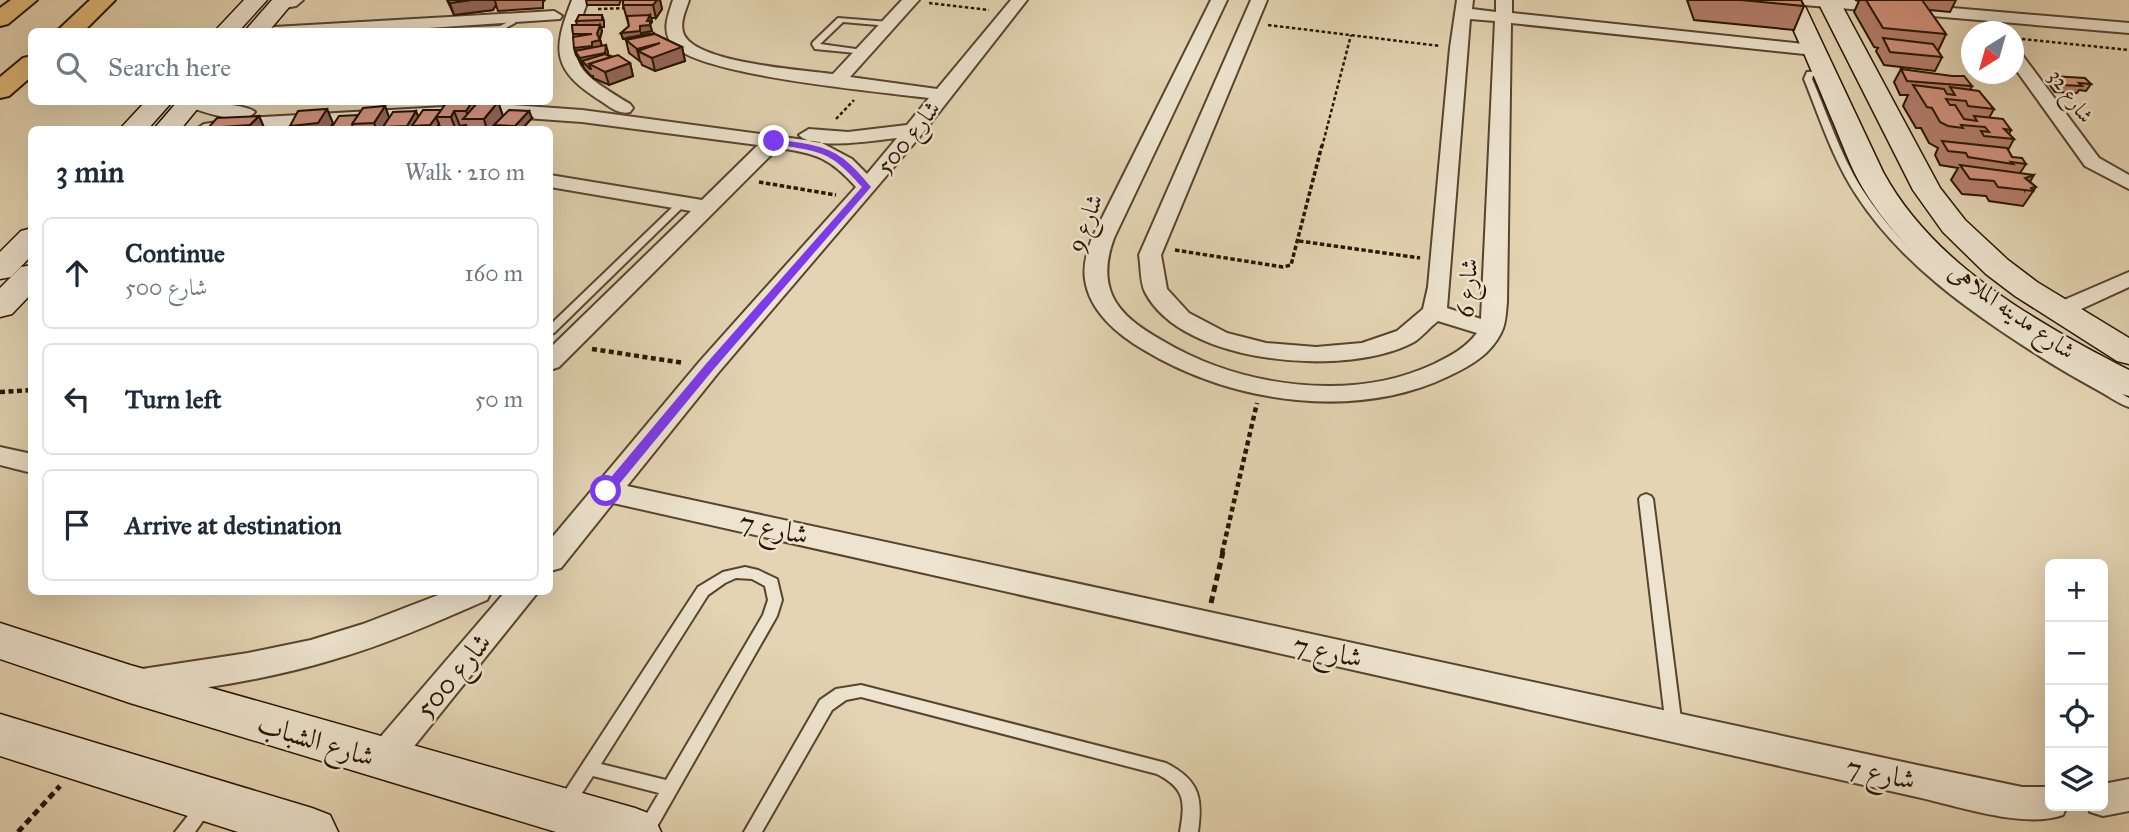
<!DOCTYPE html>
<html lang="en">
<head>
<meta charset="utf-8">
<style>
	:root { --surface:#fff; --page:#f6f6f7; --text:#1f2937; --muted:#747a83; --line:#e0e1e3 }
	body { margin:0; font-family:"IM FELL Great Primer",Amiri,serif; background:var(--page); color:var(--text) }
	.controls { position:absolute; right:21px; bottom:21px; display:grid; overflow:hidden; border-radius:10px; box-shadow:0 7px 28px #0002 }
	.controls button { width:63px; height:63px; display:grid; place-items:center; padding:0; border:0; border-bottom:2px solid var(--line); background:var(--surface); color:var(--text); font:35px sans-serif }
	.compass { position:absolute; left:1961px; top:21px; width:63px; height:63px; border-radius:50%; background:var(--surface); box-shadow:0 7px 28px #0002; rotate:217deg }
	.stop { position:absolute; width:21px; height:21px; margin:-16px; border:5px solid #7c3aed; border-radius:50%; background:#fff }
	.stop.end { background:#7c3aed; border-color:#fff; box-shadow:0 2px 7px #0008 }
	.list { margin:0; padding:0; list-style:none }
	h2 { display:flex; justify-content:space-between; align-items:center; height:91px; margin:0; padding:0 28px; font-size:30px }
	h2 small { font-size:23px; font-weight:400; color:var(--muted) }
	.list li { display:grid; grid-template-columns:46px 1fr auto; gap:21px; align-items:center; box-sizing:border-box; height:112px; margin:0 14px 14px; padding:0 14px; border:2px solid var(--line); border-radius:10px }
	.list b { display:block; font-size:26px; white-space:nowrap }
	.list p { margin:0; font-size:23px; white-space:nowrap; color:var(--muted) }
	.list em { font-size:23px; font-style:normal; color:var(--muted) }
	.icon { flex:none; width:38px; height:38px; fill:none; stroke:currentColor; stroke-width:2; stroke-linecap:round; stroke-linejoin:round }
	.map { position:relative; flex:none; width:2129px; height:832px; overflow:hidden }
	.search { position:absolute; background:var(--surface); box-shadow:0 7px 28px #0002; left:28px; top:28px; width:525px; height:77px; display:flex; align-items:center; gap:18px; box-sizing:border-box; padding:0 24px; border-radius:10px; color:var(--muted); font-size:26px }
	.panel { position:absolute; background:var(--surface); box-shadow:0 7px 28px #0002; left:28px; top:126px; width:525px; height:469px; border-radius:10px }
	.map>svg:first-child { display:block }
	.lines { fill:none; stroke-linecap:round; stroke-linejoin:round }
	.lane-casing { stroke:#57442e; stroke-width:4 }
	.street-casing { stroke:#57442e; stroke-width:4 }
	.secondary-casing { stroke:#281401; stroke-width:3 }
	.highway-casing { stroke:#281401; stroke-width:4 }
	.path-far3 { stroke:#281401; stroke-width:2.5; stroke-dasharray:3.5 2.5; stroke-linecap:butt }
	.path-far2 { stroke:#281401; stroke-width:3.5; stroke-dasharray:4.5 2.5; stroke-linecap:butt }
	.path-far1 { stroke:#281401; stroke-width:4.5; stroke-dasharray:5 3.5; stroke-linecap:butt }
	.path { stroke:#281401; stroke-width:5; stroke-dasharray:7 4.5; stroke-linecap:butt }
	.lane { fill:#ede3ce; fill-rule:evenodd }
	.street { fill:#ede3ce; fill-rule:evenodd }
	.secondary { fill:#ede3ce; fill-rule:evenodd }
	.highway { fill:#e2ba7a; fill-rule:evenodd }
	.wall { fill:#b47e6c; stroke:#281401; stroke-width:2 }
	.shaded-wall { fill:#926658; stroke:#281401; stroke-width:2 }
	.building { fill:#d1927e; stroke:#281401; stroke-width:2 }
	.route { fill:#7c3aed }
	.labels { text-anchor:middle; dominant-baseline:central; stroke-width:5; stroke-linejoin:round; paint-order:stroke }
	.far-street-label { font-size:21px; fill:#281401; stroke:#ede3ce }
	.street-label { font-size:24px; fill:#281401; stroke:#ede3ce }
	.near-street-label { font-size:28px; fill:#281401; stroke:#ede3ce }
</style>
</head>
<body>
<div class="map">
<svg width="2129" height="832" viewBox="0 0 2129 832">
	<rect width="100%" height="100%" fill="#e4d4b3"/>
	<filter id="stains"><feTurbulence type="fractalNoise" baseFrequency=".00286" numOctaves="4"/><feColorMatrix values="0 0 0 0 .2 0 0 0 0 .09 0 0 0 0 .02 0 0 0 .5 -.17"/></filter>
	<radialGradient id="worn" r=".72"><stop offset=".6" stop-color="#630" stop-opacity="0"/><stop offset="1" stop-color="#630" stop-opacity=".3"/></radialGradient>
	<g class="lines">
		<defs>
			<g id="lane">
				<path d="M294,0H303L296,6L278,9L274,7Z"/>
				<path d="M510,17H516L515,23L502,30L426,31L430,29L500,26L508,22Z"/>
				<path d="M838,18L889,22L893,24L889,26L843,22L820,44L863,50L867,52L866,54L815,49L812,44L813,42Z"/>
				<path d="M1825,71L1829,73L1828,75L1813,76L1812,79C1829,118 1842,160 1866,195C1928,288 2034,344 2129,398V407C2119,404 2110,397 2101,392C2081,381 2060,369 2041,357C1972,313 1902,265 1857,196C1833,160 1820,118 1804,79L1807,72Z"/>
				<path d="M682,200L687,203L685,205L554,333L550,334V325L679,201Z"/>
				<path d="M1646,494L1651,496L1653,499L1682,727L1680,732L1674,734L1668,732L1666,727L1639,499L1641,496Z"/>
				<path d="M745,567L758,570L777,579L782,600L777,616L654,832H636L659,793L593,776L571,810L565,813L559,810L557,805L559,800L698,587L723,572ZM736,578L752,579L765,586L768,600L763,615L666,780L601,764L708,595L725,583Z"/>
				<path d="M861,685L1166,763C1199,780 1203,797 1198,832H1180C1185,802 1186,789 1157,774L861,697L846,700L832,710L762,832H744L820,700L836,689Z"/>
				<path d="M204,800L210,803L212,808L195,832H175L198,803Z"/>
			</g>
			<g id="street">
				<path d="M572,0H588C564,65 575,70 630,104L633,108L630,112C619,115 610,107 601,101C552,70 552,51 572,0Z"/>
				<path d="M673,0H689C686,10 680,21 683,32C691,63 804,70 833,74L902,0H919L850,77L937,89L1011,0H1027L922,134L718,373L627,486L1917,765L2022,787H2050V806H2067L2063,815C2023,829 1958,806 1917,797L613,503L561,568L550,571V540L700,361L856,187C830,158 816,153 778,148L559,367L550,370V348L691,211L550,187V175L702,200L758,145L582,122L499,116L248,130H195L204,124L246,118L499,104L582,110L820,142L852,159L867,174L897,138C877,140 813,151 799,135L809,129L848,132L907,125L929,98C882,92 700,76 673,45C661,31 668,16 673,0Z"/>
				<path d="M1211,0H1227L1114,238C1107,257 1104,276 1112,295C1121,316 1144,330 1163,341C1240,387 1351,403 1434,364C1450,356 1466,348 1477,333L1438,321C1430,327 1422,337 1414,342C1348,378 1182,365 1145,292C1140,282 1141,266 1139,255L1251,0H1267L1161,255L1167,289L1189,313L1227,333L1266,343L1316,347L1362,343L1397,331L1423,309L1428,287L1450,48L1457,0H1473L1472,9L1496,12V0H1512V13L1814,45L1822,50L1814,55L1511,23L1507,302C1506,312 1506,324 1501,333C1490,355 1470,366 1449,376C1356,421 1231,403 1144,350C1118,335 1089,311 1085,279C1083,265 1087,251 1092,238ZM1470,19L1495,21L1481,319L1447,308Z"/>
				<path d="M1796,0H1859L2129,23V33L1804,5Z"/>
				<path d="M554,11L562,16L560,19L368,32H266L274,27Z"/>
				<path d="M2014,51L2020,52L2099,158L2129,175V189L2085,166L2014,67Z"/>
				<path d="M183,102C195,101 248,104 255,112C242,127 202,111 186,106Z"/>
				<path d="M2129,272V287L2066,316H2050L2046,311L2050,306Z"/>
				<path d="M0,447L32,454V473L0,465Z"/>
				<path d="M446,592H491L487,600C436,622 385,645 332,660C270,679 206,688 142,697L130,693L125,683L130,673L142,669L248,653L311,640L363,624Z"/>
				<path d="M505,592H538L395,770L383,774L371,770L365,759L371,748Z"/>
				<path d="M2129,779V811L2103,816L2090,812L2088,806H2103V784Z"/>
			</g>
			<g id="secondary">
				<path d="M244,0H267L238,32H214Z"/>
				<path d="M272,0H295L268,32H244Z"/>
				<path d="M1780,0H1802L1883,172C1934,266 2038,323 2129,370V396C2094,387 2061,363 2031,344C1966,304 1904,255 1864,190C1850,167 1842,142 1831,117C1815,78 1798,39 1780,0Z"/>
				<path d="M1817,0H1839L1940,188L1965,220L2008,260L2037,282L2129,338V364L2117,361L2015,296L1986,274L1943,232L1913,190Z"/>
				<path d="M145,102H172L147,130H119Z"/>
				<path d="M177,102H203L180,130H153Z"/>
				<path d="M32,228V255L11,277L0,279V252L21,231Z"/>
				<path d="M32,265V293L12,314L0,317V288L21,267Z"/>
				<path d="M0,623L130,665L635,808L653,815L661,832H556L130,703L0,659Z"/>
				<path d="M0,714L312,808L330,815L338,832H238L0,756Z"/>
			</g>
			<g id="highway">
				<path d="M11,0H37L8,24L0,26V8Z"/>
				<path d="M90,0H115L83,32H56Z"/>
				<path d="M32,56V76L9,96L0,98V77L23,58Z"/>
			</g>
		</defs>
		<!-- lane casing -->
		<use href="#lane" class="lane-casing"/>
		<!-- street casing -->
		<use href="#street" class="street-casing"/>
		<!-- secondary casing -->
		<use href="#secondary" class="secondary-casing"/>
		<!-- highway casing -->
		<use href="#highway" class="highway-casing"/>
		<!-- path-far3 -->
		<g class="path-far3">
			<path d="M929,3L989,10"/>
			<path d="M598,9L627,8"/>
			<path d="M1268,25L1440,46"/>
			<path d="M2022,39L2129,50"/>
			<path d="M836,119L854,100"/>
			<path d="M1322,147L1351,35"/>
		</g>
		<!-- path-far2 -->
		<g class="path-far2">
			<path d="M759,182L836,195"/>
			<path d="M1299,241L1420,258"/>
			<path d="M1175,250L1283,267L1291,265L1322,145"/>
		</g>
		<!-- path-far1 -->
		<g class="path-far1">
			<path d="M592,349L684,363"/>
			<path d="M0,392L32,390"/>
			<path d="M1222,553L1257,403"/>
		</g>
		<!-- path -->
		<g class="path">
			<path d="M1211,603L1223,552"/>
			<path d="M18,832L60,786"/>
		</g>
		<!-- lane -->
		<use href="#lane" class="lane"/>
		<!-- street -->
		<use href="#street" class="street"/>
		<!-- secondary -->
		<use href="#secondary" class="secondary"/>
		<!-- highway -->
		<use href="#highway" class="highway"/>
	</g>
	<!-- wall -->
	<g class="wall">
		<path d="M447,0H545L543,2V8L498,11L496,5L493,10L454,15Z"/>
		<path d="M586,0H621L619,5H587Z"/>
		<path d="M660,0L662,9L656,18H651L652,22L650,24L652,31L641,33V35L654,34L682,47L685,61L655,71L642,65L641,62L629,53L626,40L627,39H623L621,33L629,26L623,5Z"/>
		<path d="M1687,0H1801L1804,6L1794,30L1694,20Z"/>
		<path d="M1855,0H1956L1950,12L1929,10L1946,34L1938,51L1942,57L1935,71L1884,65L1876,51L1878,48L1874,47L1854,12L1859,1Z"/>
		<path d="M602,15L604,21V27H601L602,31L600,39L602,46L608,52V55L630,63L633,76L609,85L593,78V76H591L584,68L583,65H582L576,55L572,25H577L576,21Z"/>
		<path d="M1901,69L1972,86L1970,90L1994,109L1989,118L2011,130L2009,134L2014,139L2008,150L2012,157L2026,164L2020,173L2036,187L2023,206L1989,201L1986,196L1962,194L1951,180L1958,168L1940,165L1935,155L1938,148L1929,143L1921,128H1916L1903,106L1908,95H1900L1894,82Z"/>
		<path d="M2052,76L2091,84L2086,91L2079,90L2077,93L2055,92L2048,83Z"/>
		<path d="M473,102L475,106L498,102L503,116L532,118L521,130H496L494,126L491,130H467L466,125L460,126L457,130H441L439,124L435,130H413V128L412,130H330L358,115L385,106L389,118L418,117Z"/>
		<path d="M259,116L265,130H209L208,128Z"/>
	</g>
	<!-- shaded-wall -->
	<g class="shaded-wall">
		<path d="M471,0H495L496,5L493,10L454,15L450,3Z"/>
		<path d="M657,0H660L662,9L656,18L653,5Z"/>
		<path d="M650,15L652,22L650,25L652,31L641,33V38L623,39L621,33L640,26L647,21Z"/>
		<path d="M600,25L602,31L599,40H600L602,47L575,51L576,55L574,48L592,42L597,34Z"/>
		<path d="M633,44L682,47L685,61L655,71L652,58L638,51L640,62L637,49Z"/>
		<path d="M606,45L608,52L607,60L582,61L583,65H582L580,58Z"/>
		<path d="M630,63L633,76L609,85L605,72Z"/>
		<path d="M472,102H473L478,114L469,119L466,111Z"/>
		<path d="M498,102L503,116L491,130H487L484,119Z"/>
		<path d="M385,106L390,120L383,127L384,130H377L374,123Z"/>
		<path d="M327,109L333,123L329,130H291L290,126Z"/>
		<path d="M416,111L419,118L412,126V130H408L407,126Z"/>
		<path d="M454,111L460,126L457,130H456L451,117Z"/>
		<path d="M529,111L532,118L521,130H516L515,126Z"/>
		<path d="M259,116L265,130H252L250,125Z"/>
		<path d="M436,117L439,124L435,130H432L430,125Z"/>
		<path d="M2034,175L2025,190V178Z"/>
	</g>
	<!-- building -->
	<g class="building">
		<path d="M448,0H471L450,3Z"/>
		<path d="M623,0H657L653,5H623Z"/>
		<path d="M1741,0H1801L1804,6Z"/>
		<path d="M1866,0H1922L1946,34L1883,28Z"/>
		<path d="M579,15H602V20L576,21Z"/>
		<path d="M650,15L647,21H650V25L640,26V31L621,33L629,26L627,16Z"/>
		<path d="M572,25H600L597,34L600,40L592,42V46L574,48L573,37L592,34H573Z"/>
		<path d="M654,33V34L628,39L627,38Z"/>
		<path d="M655,34L682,47L652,58L638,51L660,43L637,49L626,40Z"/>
		<path d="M1883,38L1933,44L1942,57L1890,52Z"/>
		<path d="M606,45L605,53L580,58L575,51Z"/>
		<path d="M605,54L611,57L589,64L591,69H590L582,61Z"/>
		<path d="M618,55L630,63L605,72L589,64Z"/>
		<path d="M1901,69L1952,76H1964L1972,86L1907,81Z"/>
		<path d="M2052,76L2085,78L2091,84L2079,83L2082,86L2060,85Z"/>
		<path d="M1913,85L1944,89L1947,94L1955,95L1950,87L1979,91L1994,109L1968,106L1966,101L1946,99L1950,105H1955L1964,119L1977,121L1974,116L2003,119L2011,130L2004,129L2014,139L1984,136L1981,131L1989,132L1985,127L1961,125L1963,128L1948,126L1940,122L1932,108L1927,107Z"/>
		<path d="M447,102H472L466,111H454L451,117H436Z"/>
		<path d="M478,102H498L484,119H463Z"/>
		<path d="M385,106L374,123L352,124L363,108Z"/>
		<path d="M327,109L318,123L290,126L298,111Z"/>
		<path d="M423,110H441L430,125L412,126Z"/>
		<path d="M509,110L529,111L515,126L494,125Z"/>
		<path d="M416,111L407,126L383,127L393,112Z"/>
		<path d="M358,115L352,124L353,128L352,130H330L339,116Z"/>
		<path d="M259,116L250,125L208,128L217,118Z"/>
		<path d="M411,128L409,130H383L384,129Z"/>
		<path d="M1942,141L2007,148L2012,157L2022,158L2026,164L2011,162L2013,164L1968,157L1966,153L1948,151Z"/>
		<path d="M1960,165L2034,175L2025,178L2036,187L2031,188L2033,191L1998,187L1994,181L1970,179Z"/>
	</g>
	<!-- route -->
	<path class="route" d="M774,139C824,146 838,146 871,187L713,370L611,494H602V488L705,365L862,187C827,147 819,153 771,143Z"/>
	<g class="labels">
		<!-- far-street labels -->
		<g class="far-street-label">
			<text transform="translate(2071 96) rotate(54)">شارع 32</text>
		</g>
		<!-- street labels -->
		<g class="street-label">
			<text transform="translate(908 137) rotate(-51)">شارع 500</text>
			<text transform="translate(1085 223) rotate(-69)">شارع 9</text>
			<text transform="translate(1467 288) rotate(-85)">شارع 6</text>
			<text transform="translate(2012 311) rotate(35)">شارع مدينه الملاهى</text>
		</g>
		<!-- near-street labels -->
		<g class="near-street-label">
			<text transform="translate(774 528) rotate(12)">شارع 7</text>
			<text transform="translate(1328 651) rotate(12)">شارع 7</text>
			<text transform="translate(453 675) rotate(-50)">شارع 500</text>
			<text transform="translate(316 740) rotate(17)">شارع الشباب</text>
			<text transform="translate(1881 773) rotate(12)">شارع 7</text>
		</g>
	</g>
	<rect width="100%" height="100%" filter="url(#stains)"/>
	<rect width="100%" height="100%" fill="url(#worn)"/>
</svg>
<div class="controls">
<button>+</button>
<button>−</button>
<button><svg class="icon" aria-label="locate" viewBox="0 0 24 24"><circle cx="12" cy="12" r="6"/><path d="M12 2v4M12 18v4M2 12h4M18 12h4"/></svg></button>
<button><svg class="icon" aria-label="layers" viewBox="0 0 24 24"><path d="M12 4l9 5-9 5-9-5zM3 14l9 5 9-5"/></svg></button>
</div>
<svg class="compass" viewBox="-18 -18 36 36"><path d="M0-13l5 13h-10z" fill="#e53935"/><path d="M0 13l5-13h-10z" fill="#747a83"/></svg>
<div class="stop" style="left:606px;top:491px"></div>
<div class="stop end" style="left:774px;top:141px"></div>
<div class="search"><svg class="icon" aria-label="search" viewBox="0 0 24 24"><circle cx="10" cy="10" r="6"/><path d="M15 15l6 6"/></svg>Search here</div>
<section class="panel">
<h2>3 min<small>Walk · 210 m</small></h2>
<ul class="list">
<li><svg class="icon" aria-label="ahead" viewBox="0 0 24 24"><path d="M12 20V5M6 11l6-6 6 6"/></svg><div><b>Continue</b><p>شارع 500</p></div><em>160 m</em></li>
<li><svg class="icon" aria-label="left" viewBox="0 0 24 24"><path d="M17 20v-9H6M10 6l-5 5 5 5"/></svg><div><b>Turn left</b></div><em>50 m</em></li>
<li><svg class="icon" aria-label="arrive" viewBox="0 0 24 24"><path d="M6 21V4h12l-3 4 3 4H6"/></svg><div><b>Arrive at destination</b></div></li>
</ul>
</section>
</div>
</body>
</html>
